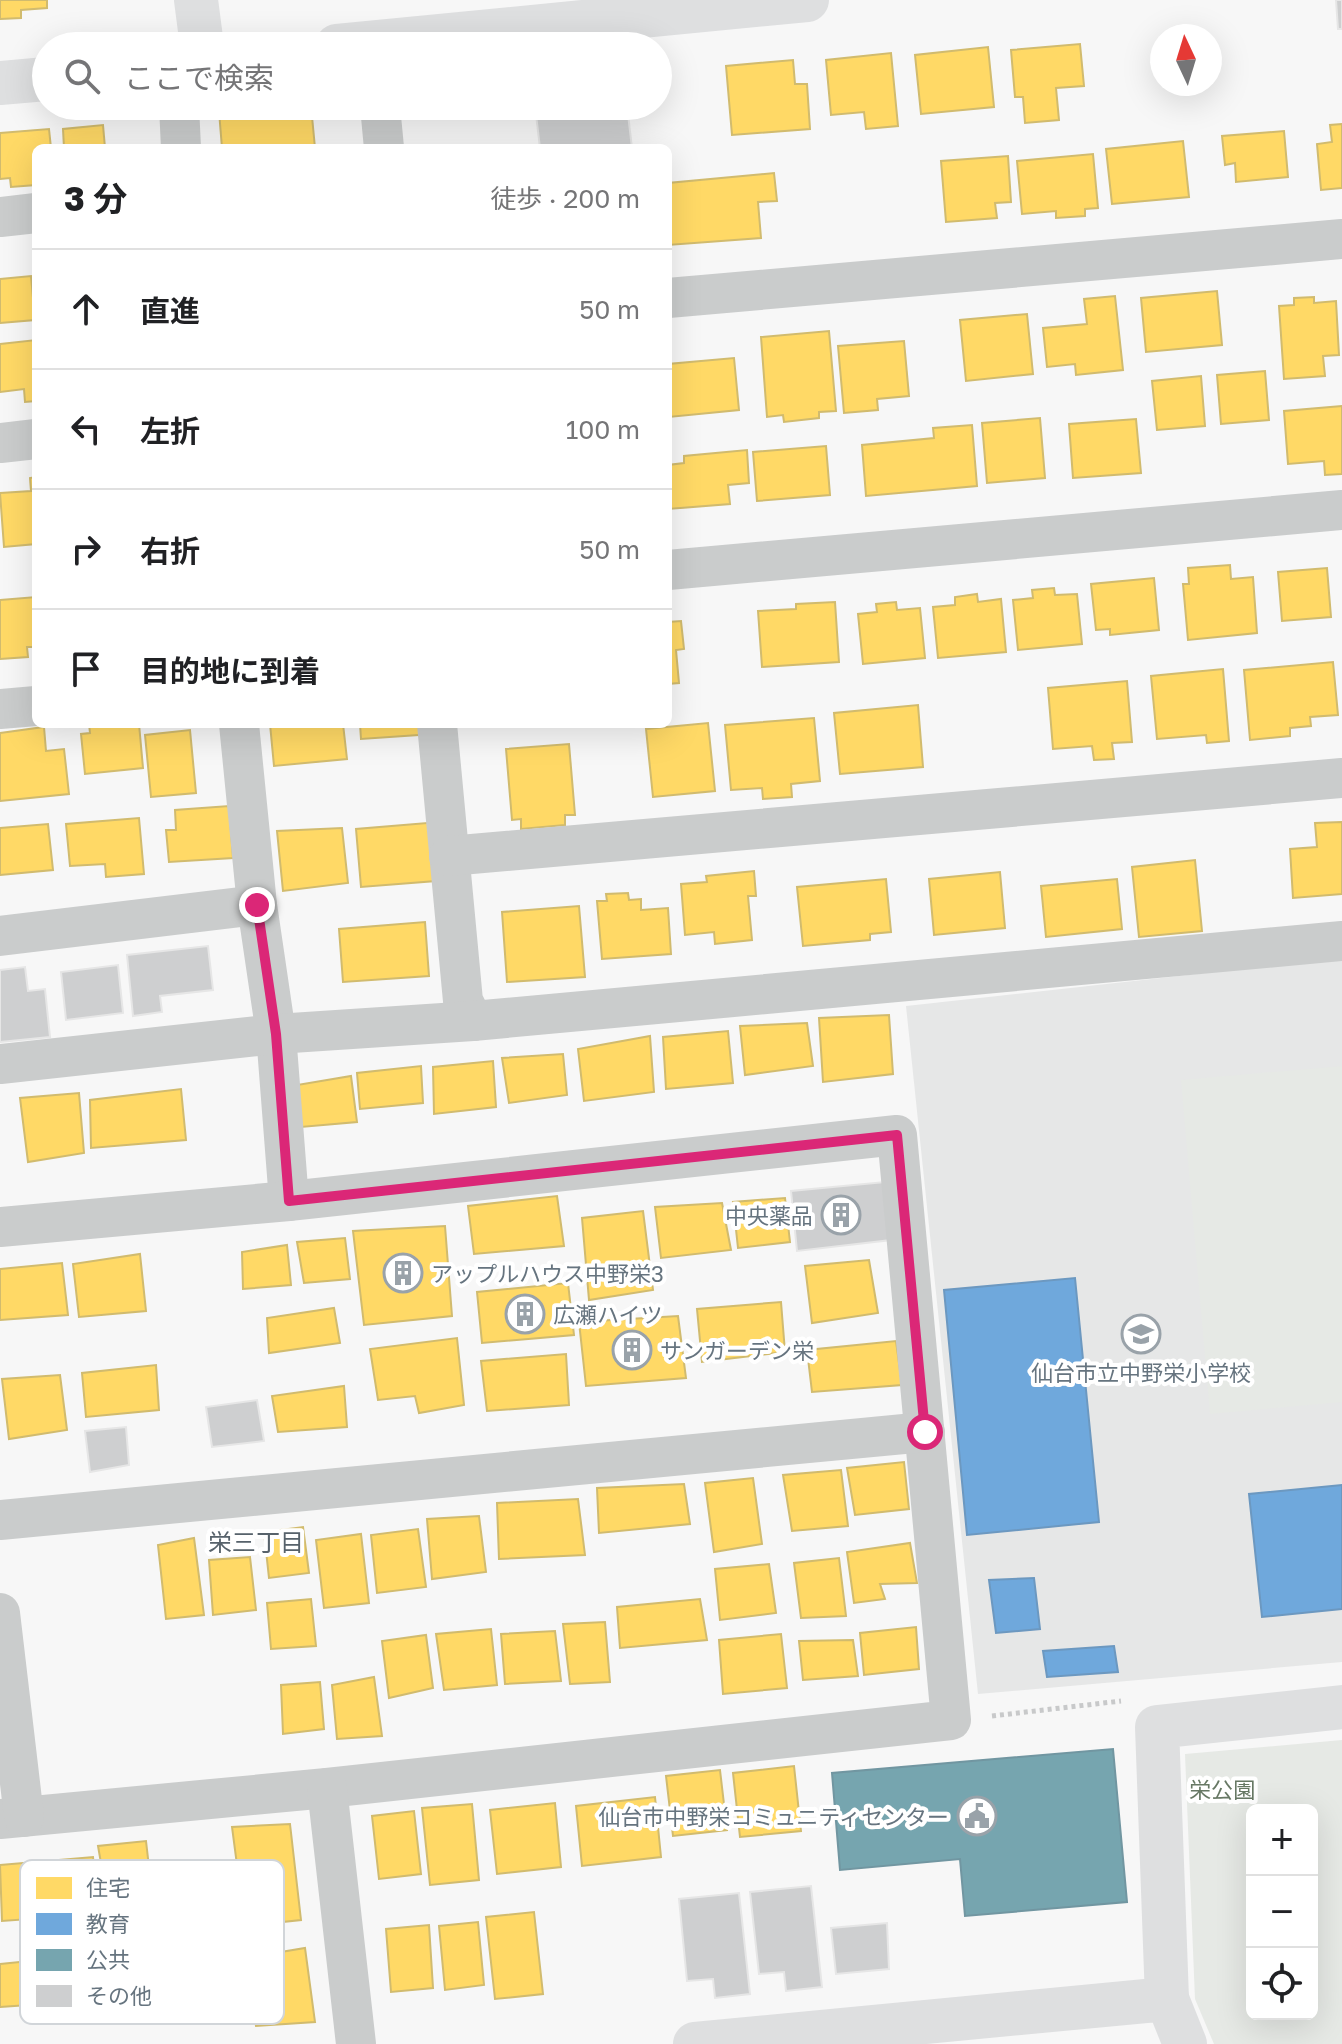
<!DOCTYPE html>
<html lang="ja">
<head>
<meta charset="utf-8">
<style>
	:root { --surface:#fff; --page:#f6f6f6; --text:#202124; --muted:#757577; --line:#e0e0e0 }
	body { margin:0; font-family:"Golos Text","Noto Sans JP",sans-serif; background:var(--page); color:var(--text) }
	.controls { position:absolute; right:24px; bottom:24px; display:grid; overflow:hidden; border-radius:12px; box-shadow:0 8px 32px #0002 }
	.controls button { width:72px; height:72px; display:grid; place-items:center; padding:0; border:0; border-bottom:2px solid var(--line); background:var(--surface); color:var(--text); font:40px sans-serif }
	.compass { position:absolute; left:1150px; top:24px; width:72px; height:72px; border-radius:50%; background:var(--surface); box-shadow:0 8px 32px #0002; rotate:356deg }
	.stop { position:absolute; width:24px; height:24px; margin:-18px; border:6px solid #db2777; border-radius:50%; background:#fff }
	.stop.end { background:#db2777; border-color:#fff; box-shadow:0 2px 8px #0008 }
	.list { margin:0; padding:0; list-style:none }
	h2 { display:flex; justify-content:space-between; align-items:center; height:104px; margin:0; padding:0 32px; font-size:34px }
	h2 small { font-size:26px; font-weight:400; color:var(--muted) }
	.list li { display:grid; grid-template-columns:52px 1fr auto; gap:24px; align-items:center; box-sizing:border-box; height:120px; padding:0 32px; border-top:2px solid var(--line) }
	.list b { display:block; font-size:30px; white-space:nowrap }
	.list em { font-size:26px; font-style:normal; color:var(--muted) }
	.icon { flex:none; width:44px; height:44px; fill:none; stroke:currentColor; stroke-width:2; stroke-linecap:round; stroke-linejoin:round }
	.map { position:relative; flex:none; width:1342px; height:2044px; overflow:hidden }
	.search { position:absolute; background:var(--surface); box-shadow:0 8px 32px #0002; left:32px; top:32px; width:640px; height:88px; display:flex; align-items:center; gap:20px; box-sizing:border-box; padding:0 28px; border-radius:44px; color:var(--muted); font-size:30px }
	.panel { position:absolute; background:var(--surface); box-shadow:0 8px 32px #0002; left:32px; top:144px; width:640px; height:584px; border-radius:12px }
	.map>svg:first-child { display:block }
	.built { fill:#e6e7e7 }
	.green { fill:#e6e9e5; fill-rule:evenodd }
	.homes { fill:#ffd966; stroke:#d1bb6e; stroke-width:2 }
	.schools { fill:#6fa8dc; stroke:#6c98c0; stroke-width:2 }
	.public { fill:#76a5af; stroke:#7196a1; stroke-width:2 }
	.building { fill:#cecfd0; stroke:#e6e6e6; stroke-width:2 }
	.lines { fill:none; stroke-linecap:round; stroke-linejoin:round }
	.path { stroke:#c8c9ca; stroke-width:5; stroke-dasharray:4 4; stroke-linecap:butt }
	.street { stroke:#cacccc; stroke-width:40 }
	.secondary { stroke:#dedfe0; stroke-width:44 }
	.route { stroke:#db2777; stroke-width:10 }
	.labels { text-anchor:middle; dominant-baseline:central; stroke-width:8; stroke-linejoin:round; paint-order:stroke }
	.poi-label { font-size:22px; fill:#66747f; stroke:#fff; text-anchor:start }
	.park-label { font-size:22px; fill:#677864; stroke:#fff }
	.neighbourhood-label { font-size:24px; fill:#57626b; stroke:#fff }
	.key { fill:#fff; stroke:#d1d5d9; stroke-width:2 }
	.key-label { font-size:22px; fill:#66747f }
</style>
</head>
<body>
<div class="map">
<svg width="1342" height="2044" viewBox="0 0 1342 2044">
	<rect width="100%" height="100%" fill="#f7f7f7"/>
	<!-- built -->
	<path class="built" d="M1342,958V1662L978,1694L906,1006Z"/>
	<!-- green -->
	<g class="green">
		<path d="M1342,1066V1402L1210,1414L1181,1080Z"/>
		<path d="M1342,1740V2044H1214L1195,1999L1185,1754ZM1252,1810H1312V2014H1252Z"/>
	</g>
	<!-- homes -->
	<g class="homes">
		<path d="M0,0H47V8L21,10V18L0,19Z"/>
		<path d="M1080,44L1084,86L1056,88L1059,120L1025,123L1023,97H1015L1011,50Z"/>
		<path d="M988,47L994,107L921,114L915,55Z"/>
		<path d="M891,53L898,126L866,129L864,112L831,115L826,60Z"/>
		<path d="M793,60L795,84H807L810,129L732,135L726,66Z"/>
		<path d="M270,106H311L315,148H222L219,111Z"/>
		<path d="M1342,124V188L1321,190L1317,144L1332,142L1330,125Z"/>
		<path d="M103,125L105,148H64L63,129Z"/>
		<path d="M49,129L51,148H36V185L11,187L10,178L0,179V133Z"/>
		<path d="M1284,131L1288,177L1236,182L1235,163L1225,165L1222,136Z"/>
		<path d="M1183,141L1189,197L1112,204L1106,149Z"/>
		<path d="M1093,154L1098,208L1085,209V216L1056,218V211L1022,214L1017,161Z"/>
		<path d="M1008,156L1011,202L995,203L997,218L946,222L941,161Z"/>
		<path d="M774,173L777,201L758,202L761,238L668,245V183Z"/>
		<path d="M31,276L35,320L0,323V279Z"/>
		<path d="M1217,291L1222,345L1146,352L1141,298Z"/>
		<path d="M1115,296L1123,370L1076,375L1075,364L1047,367L1043,328L1087,324L1084,299Z"/>
		<path d="M1314,297V303L1336,301L1339,355L1323,356L1325,376L1284,379L1279,306L1294,305V298Z"/>
		<path d="M1027,314L1033,374L966,381L960,320Z"/>
		<path d="M829,331L836,411L819,412V418L784,422L783,415L767,417L761,337Z"/>
		<path d="M36,340V401L25,402L24,389L0,392V344Z"/>
		<path d="M904,341L909,396L877,399L878,410L844,413L838,346Z"/>
		<path d="M734,358L739,410L669,417L668,364Z"/>
		<path d="M1265,371L1269,420L1221,424L1217,375Z"/>
		<path d="M1201,376L1205,426L1157,430L1152,381Z"/>
		<path d="M1342,406V474L1325,475L1324,461L1288,464L1284,411Z"/>
		<path d="M1040,418L1045,478L987,483L982,423Z"/>
		<path d="M1136,419L1141,473L1073,478L1069,424Z"/>
		<path d="M972,425L977,486L866,496L862,445L934,438L933,428Z"/>
		<path d="M826,446L830,495L757,501L753,452Z"/>
		<path d="M747,450L749,483L728,485L730,504L668,509V465L684,463V456Z"/>
		<path d="M36,477V544L4,547L0,493L31,491L30,478Z"/>
		<path d="M1230,565L1231,579L1253,577L1257,633L1188,640L1183,584H1189L1188,568Z"/>
		<path d="M1327,568L1331,617L1282,621L1278,572Z"/>
		<path d="M1154,578L1159,630L1110,635V629L1096,630L1091,584Z"/>
		<path d="M1054,588L1055,595L1077,594L1082,644L1018,650L1013,600L1033,598L1032,590Z"/>
		<path d="M977,594L978,602L1001,599L1006,652L938,658L933,607L955,605V597Z"/>
		<path d="M36,597V647H27L28,657L0,659V600Z"/>
		<path d="M835,602L839,662L762,667L758,611L796,609V604Z"/>
		<path d="M896,602L897,610L920,608L925,658L863,664L858,614L877,612L876,604Z"/>
		<path d="M681,621L684,649L676,650L679,683L668,684V622Z"/>
		<path d="M1333,662L1338,715L1310,717L1311,726L1290,728V736L1250,740L1244,670Z"/>
		<path d="M1223,669L1229,741L1207,743L1206,735L1157,739L1151,676Z"/>
		<path d="M1127,681L1132,742L1112,743L1114,759L1094,760L1092,746L1053,749L1048,688Z"/>
		<path d="M918,705L923,767L840,774L834,713Z"/>
		<path d="M814,718L820,781L791,784L792,797L763,799L762,788L731,790L725,725Z"/>
		<path d="M708,723L715,791L653,797L646,729Z"/>
		<path d="M89,724H139L143,768L85,774L81,734L90,733Z"/>
		<path d="M270,724H343L347,759L274,766Z"/>
		<path d="M360,724H432L433,734L361,739Z"/>
		<path d="M44,727L46,751L64,749L69,794L0,801V733Z"/>
		<path d="M190,730L196,793L151,797L145,735Z"/>
		<path d="M569,744L575,815H565V825L521,829V819L512,820L506,749Z"/>
		<path d="M229,806L233,858L169,862L166,830H176L175,810Z"/>
		<path d="M139,818L144,874L106,877L105,864L70,866L66,824Z"/>
		<path d="M439,822L436,881L361,887L356,829Z"/>
		<path d="M1342,822V894L1293,898L1290,849L1317,847L1315,823Z"/>
		<path d="M48,824L53,870L0,875V828Z"/>
		<path d="M342,828L348,883L283,891L277,831Z"/>
		<path d="M1195,860L1202,931L1139,937L1132,867Z"/>
		<path d="M754,871L756,896H748L752,940L715,944L714,932L685,935L681,884L707,882L706,876Z"/>
		<path d="M1000,872L1005,928L934,935L929,879Z"/>
		<path d="M886,879L891,932L870,934V940L803,946L797,887Z"/>
		<path d="M1117,879L1122,929L1046,937L1041,886Z"/>
		<path d="M628,893L629,900L641,899V910L668,908L671,954L602,959L597,901H607L606,894Z"/>
		<path d="M579,906L585,977L507,982L502,912Z"/>
		<path d="M425,922L429,976L343,982L339,929Z"/>
		<path d="M889,1015L893,1074L823,1082L819,1018Z"/>
		<path d="M807,1023L813,1066L745,1075L740,1026Z"/>
		<path d="M728,1031L733,1083L666,1089L663,1037Z"/>
		<path d="M650,1036L654,1092L584,1101L578,1049Z"/>
		<path d="M563,1054L567,1095L509,1103L502,1058Z"/>
		<path d="M493,1061L496,1107L434,1114L433,1067Z"/>
		<path d="M421,1066L423,1103L360,1109L357,1073Z"/>
		<path d="M351,1076L357,1122L301,1127L297,1085Z"/>
		<path d="M181,1089L186,1140L91,1148L90,1100Z"/>
		<path d="M79,1093L84,1153L28,1162L20,1098Z"/>
		<path d="M557,1196L564,1246L474,1254L468,1206Z"/>
		<path d="M785,1198L790,1242L738,1248L733,1202Z"/>
		<path d="M722,1203L731,1250L661,1258L655,1207Z"/>
		<path d="M643,1211L653,1290L589,1300L582,1218Z"/>
		<path d="M445,1226L452,1316L364,1325L353,1231Z"/>
		<path d="M345,1238L350,1279L304,1283L297,1242Z"/>
		<path d="M287,1245L291,1285L243,1289L242,1252Z"/>
		<path d="M140,1254L146,1311L79,1317L73,1264Z"/>
		<path d="M869,1260L878,1313L812,1323L805,1266Z"/>
		<path d="M62,1263L68,1315L0,1320V1269Z"/>
		<path d="M568,1283L574,1335L482,1343L477,1292Z"/>
		<path d="M781,1302L785,1352L702,1362L697,1309Z"/>
		<path d="M334,1308L340,1343L269,1353L267,1318Z"/>
		<path d="M678,1316L686,1378L586,1386L579,1322Z"/>
		<path d="M457,1338L464,1405L419,1413L415,1396L378,1400L370,1349Z"/>
		<path d="M896,1341L902,1385L812,1392L807,1350Z"/>
		<path d="M566,1354L569,1405L487,1411L481,1361Z"/>
		<path d="M156,1365L159,1410L86,1417L82,1373Z"/>
		<path d="M60,1375L67,1430L9,1439L2,1379Z"/>
		<path d="M344,1386L347,1427L278,1432L272,1396Z"/>
		<path d="M904,1462L909,1509L855,1515L847,1468Z"/>
		<path d="M841,1470L848,1526L792,1531L783,1475Z"/>
		<path d="M753,1478L762,1544L714,1552L705,1483Z"/>
		<path d="M684,1484L690,1524L599,1533L597,1488Z"/>
		<path d="M578,1499L585,1555L499,1559L497,1503Z"/>
		<path d="M479,1516L486,1572L432,1579L427,1519Z"/>
		<path d="M303,1527L309,1573L269,1578L264,1532Z"/>
		<path d="M418,1529L426,1587L377,1593L371,1535Z"/>
		<path d="M361,1534L369,1603L324,1608L316,1540Z"/>
		<path d="M194,1538L204,1615L166,1619L158,1545Z"/>
		<path d="M910,1543L917,1583L880,1584L885,1599L854,1603L847,1552Z"/>
		<path d="M250,1557L256,1610L213,1615L209,1560Z"/>
		<path d="M839,1558L846,1616L801,1618L794,1563Z"/>
		<path d="M769,1564L776,1613L720,1620L715,1569Z"/>
		<path d="M311,1599L316,1646L271,1649L267,1603Z"/>
		<path d="M700,1599L707,1640L620,1648L617,1607Z"/>
		<path d="M605,1622L610,1682L570,1684L563,1624Z"/>
		<path d="M916,1627L919,1669L864,1675L860,1633Z"/>
		<path d="M491,1629L497,1685L444,1690L436,1634Z"/>
		<path d="M555,1631L561,1681L505,1684L501,1634Z"/>
		<path d="M781,1634L787,1688L723,1694L719,1640Z"/>
		<path d="M426,1635L433,1688L389,1698L382,1641Z"/>
		<path d="M853,1640L858,1676L803,1680L799,1641Z"/>
		<path d="M374,1677L382,1736L337,1739L332,1685Z"/>
		<path d="M320,1682L324,1729L283,1734L281,1685Z"/>
		<path d="M794,1766L801,1831L740,1837L733,1773Z"/>
		<path d="M720,1770L727,1830L673,1836L666,1776Z"/>
		<path d="M655,1797L661,1857L582,1866L576,1806Z"/>
		<path d="M555,1803L561,1867L497,1874L490,1810Z"/>
		<path d="M472,1804L479,1880L430,1885L422,1808Z"/>
		<path d="M414,1811L421,1874L379,1879L372,1816Z"/>
		<path d="M290,1824L301,1920L245,1926L232,1827Z"/>
		<path d="M146,1841L153,1902L109,1909L98,1846Z"/>
		<path d="M93,1857L99,1914L2,1921L0,1865Z"/>
		<path d="M534,1912L543,1994L495,1999L486,1917Z"/>
		<path d="M478,1922L484,1985L445,1990L439,1926Z"/>
		<path d="M429,1925L433,1988L391,1992L386,1929Z"/>
		<path d="M305,1948L315,2022L256,2026L245,1958Z"/>
		<path d="M98,1954L100,2000L0,2007V1964Z"/>
	</g>
	<!-- schools -->
	<g class="schools">
		<path d="M1075,1278L1099,1522L967,1535L944,1290Z"/>
		<path d="M1342,1485V1609L1262,1617L1249,1494Z"/>
		<path d="M1034,1578L1040,1629L996,1633L989,1580Z"/>
		<path d="M1114,1646L1118,1672L1047,1677L1043,1651Z"/>
	</g>
	<!-- public -->
	<path class="public" d="M1113,1749L1127,1902L965,1916L960,1859L840,1870L832,1773Z"/>
	<!-- building -->
	<g class="building">
		<path d="M1336,0H1342V29H1338Z"/>
		<path d="M535,106H627L632,148H540Z"/>
		<path d="M208,946L213,990L160,996L162,1012L133,1016L127,955Z"/>
		<path d="M118,965L123,1013L66,1020L61,972Z"/>
		<path d="M25,967L28,991L45,989L50,1037L0,1042V970Z"/>
		<path d="M885,1182L891,1240L797,1251L791,1191Z"/>
		<path d="M257,1400L264,1441L212,1447L206,1407Z"/>
		<path d="M126,1427L129,1465L90,1472L85,1431Z"/>
		<path d="M811,1886L822,1987L786,1991L784,1972L759,1974L750,1892Z"/>
		<path d="M739,1893L750,1994L715,1998L713,1979L687,1981L679,1899Z"/>
		<path d="M887,1923L889,1969L836,1974L831,1928Z"/>
	</g>
	<g class="lines">
		<!-- path -->
		<path class="path" d="M992,1716L1121,1701"/>
		<!-- street -->
		<g class="street">
			<path d="M179,106L181,148"/>
			<path d="M380,106L384,148"/>
			<path d="M0,217L36,213"/>
			<path d="M668,298L1342,239"/>
			<path d="M0,443L36,439"/>
			<path d="M668,570L1342,510"/>
			<path d="M0,709L36,706"/>
			<path d="M239,724L257,905L276,1034L289,1201"/>
			<path d="M437,724L463,1001L473,1021"/>
			<path d="M449,856L1342,778"/>
			<path d="M0,936L257,905"/>
			<path d="M0,1064L276,1034L473,1021L1342,941"/>
			<path d="M0,1227L289,1201L897,1135L951,1720L327,1788L0,1819"/>
			<path d="M0,1520L925,1432"/>
			<path d="M0,1613L24,1817"/>
			<path d="M327,1788L356,2044"/>
		</g>
		<!-- secondary -->
		<g class="secondary">
			<path d="M196,0L202,46"/>
			<path d="M337,46L807,0"/>
			<path d="M0,83L46,79"/>
			<path d="M1167,1999L1157,1727L1342,1707"/>
			<path d="M695,2044L1167,1999L1185,2044"/>
		</g>
	</g>
	<g class="lines">
		<!-- route -->
		<path class="route" d="M257,905L276,1034L289,1201L897,1135L925,1432"/>
	</g>
	<!-- icons -->
	<defs>
		<symbol id="building-ring" viewBox="-11 -11 22 22"><circle r="9.5" fill="#fff" stroke="#99a2a9" stroke-width="1.5"/><path d="M-4-6H4V6H1V3H-1V6H-4ZM-2.5-4.3h1.7v1.8h-1.7ZM.8-4.3h1.7v1.8H.8ZM-2.5-1h1.7V.8h-1.7ZM.8-1h1.7V.8H.8Z" fill="#99a2a9"/></symbol>
		<symbol id="school-ring" viewBox="-11 -11 22 22"><circle r="9.5" fill="#fff" stroke="#99a2a9" stroke-width="1.5"/><path d="M0-5L7-2L0 1L-7-2ZM-4 1L0 2.5L4 1V4Q0 6-4 4Z" fill="#99a2a9"/></symbol>
		<symbol id="civic-ring" viewBox="-11 -11 22 22"><circle r="9.5" fill="#fff" stroke="#99a2a9" stroke-width="1.5"/><path d="M-.6-6.5H3V-4.5H.6V-3L4-1V1h2V6H-6V1h2V-1L-.6-3ZM-1.2 2.5V6h2.4V2.5Z" fill="#99a2a9"/></symbol>
	</defs>
	<g fill-rule="evenodd">
		<use href="#building-ring" x="819" y="1193" width="44" height="44"/>
		<use href="#building-ring" x="381" y="1251" width="44" height="44"/>
		<use href="#building-ring" x="503" y="1292" width="44" height="44"/>
		<use href="#school-ring" x="1119" y="1312" width="44" height="44"/>
		<use href="#building-ring" x="610" y="1328" width="44" height="44"/>
		<use href="#civic-ring" x="955" y="1794" width="44" height="44"/>
	</g>
	<g class="labels">
		<!-- poi labels -->
		<g class="poi-label">
			<text x="813" y="1215" text-anchor="end">中央薬品</text>
			<text x="431" y="1273">アップルハウス中野栄3</text>
			<text x="553" y="1314">広瀬ハイツ</text>
			<text x="660" y="1350">サンガーデン栄</text>
			<text x="1141" y="1372" text-anchor="middle">仙台市立中野栄小学校</text>
			<text x="949" y="1816" text-anchor="end">仙台市中野栄コミュニティセンター</text>
		</g>
		<!-- park labels -->
		<g class="park-label">
			<text x="1222" y="1789">栄公園</text>
		</g>
		<!-- neighbourhood labels -->
		<g class="neighbourhood-label">
			<text x="256" y="1541">栄三丁目</text>
		</g>
	</g>
	<!-- legend -->
	<rect x="20" y="1860" width="264" height="164" rx="12" class="key"/>
	<rect x="36" y="1877" width="36" height="22" fill="#ffd966"/>
	<rect x="36" y="1913" width="36" height="22" fill="#6fa8dc"/>
	<rect x="36" y="1949" width="36" height="22" fill="#76a5af"/>
	<rect x="36" y="1985" width="36" height="22" fill="#cecfd0"/>
	<g class="key-label">
		<text x="86" y="1896">住宅</text>
		<text x="86" y="1932">教育</text>
		<text x="86" y="1968">公共</text>
		<text x="86" y="2004">その他</text>
	</g>
</svg>
<div class="controls">
<button>+</button>
<button>−</button>
<button><svg class="icon" aria-label="locate" viewBox="0 0 24 24"><circle cx="12" cy="12" r="6"/><path d="M12 2v4M12 18v4M2 12h4M18 12h4"/></svg></button>
</div>
<svg class="compass" viewBox="-18 -18 36 36"><path d="M0-13l5 13h-10z" fill="#e53935"/><path d="M0 13l5-13h-10z" fill="#757577"/></svg>
<div class="stop" style="left:925px;top:1432px"></div>
<div class="stop end" style="left:257px;top:905px"></div>
<div class="search"><svg class="icon" aria-label="search" viewBox="0 0 24 24"><circle cx="10" cy="10" r="6"/><path d="M15 15l6 6"/></svg>ここで検索</div>
<section class="panel">
<h2>3 分<small>徒歩 · 200 m</small></h2>
<ul class="list">
<li><svg class="icon" aria-label="ahead" viewBox="0 0 24 24"><path d="M12 20V5M6 11l6-6 6 6"/></svg><div><b>直進</b></div><em>50 m</em></li>
<li><svg class="icon" aria-label="left" viewBox="0 0 24 24"><path d="M17 20v-9H6M10 6l-5 5 5 5"/></svg><div><b>左折</b></div><em>100 m</em></li>
<li><svg class="icon" aria-label="right" viewBox="0 0 24 24"><path d="M7 20v-9h11M14 6l5 5-5 5"/></svg><div><b>右折</b></div><em>50 m</em></li>
<li><svg class="icon" aria-label="arrive" viewBox="0 0 24 24"><path d="M6 21V4h12l-3 4 3 4H6"/></svg><div><b>目的地に到着</b></div></li>
</ul>
</section>
</div>
</body>
</html>
